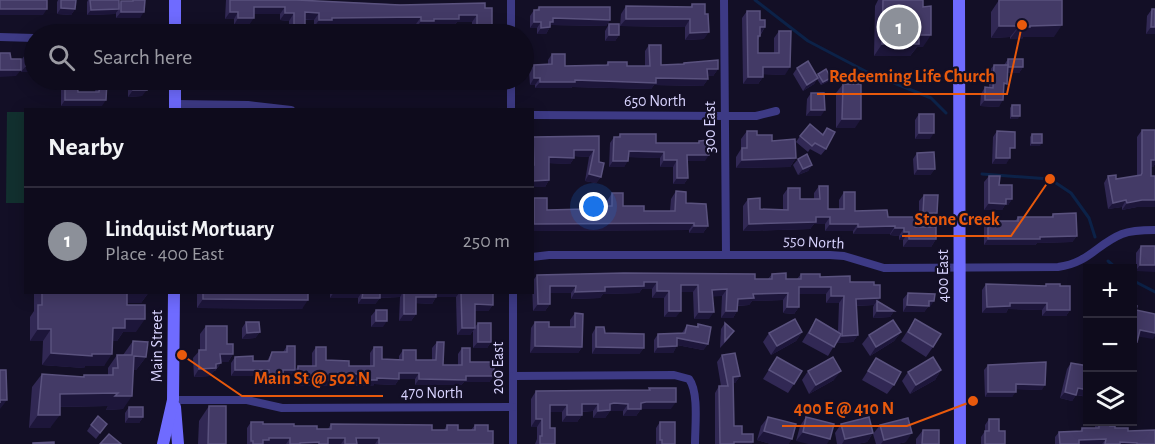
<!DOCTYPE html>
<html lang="en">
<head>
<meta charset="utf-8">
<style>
	:root { --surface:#0e0b1c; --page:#171425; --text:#f1f3f6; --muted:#9b9ba3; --line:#2e2b3b; --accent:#8c9099 }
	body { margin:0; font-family:"Alegreya Sans",sans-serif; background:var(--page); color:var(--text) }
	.controls { position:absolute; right:18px; bottom:18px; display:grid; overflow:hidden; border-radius:0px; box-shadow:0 3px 15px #0003 }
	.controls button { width:54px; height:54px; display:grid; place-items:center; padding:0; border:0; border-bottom:2px solid var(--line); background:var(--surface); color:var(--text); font:30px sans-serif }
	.you { position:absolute; left:594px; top:207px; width:21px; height:21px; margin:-15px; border:4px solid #fff; border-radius:50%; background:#1a73e8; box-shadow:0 0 0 9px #1a73e833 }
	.badge { display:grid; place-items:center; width:39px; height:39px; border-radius:50%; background:var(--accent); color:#fff; font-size:20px; font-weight:700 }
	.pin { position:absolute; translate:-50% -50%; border:3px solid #fff; box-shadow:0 2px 6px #0006 }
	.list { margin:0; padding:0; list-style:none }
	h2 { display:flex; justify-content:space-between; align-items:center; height:78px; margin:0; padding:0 24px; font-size:26px }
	h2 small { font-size:20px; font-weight:400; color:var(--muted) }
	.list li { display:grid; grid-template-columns:39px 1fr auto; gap:18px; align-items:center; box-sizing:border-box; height:108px; padding:0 24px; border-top:2px solid var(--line) }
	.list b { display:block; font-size:22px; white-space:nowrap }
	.list p { margin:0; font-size:20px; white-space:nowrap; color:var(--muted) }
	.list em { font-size:20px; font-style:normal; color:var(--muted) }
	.icon { flex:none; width:33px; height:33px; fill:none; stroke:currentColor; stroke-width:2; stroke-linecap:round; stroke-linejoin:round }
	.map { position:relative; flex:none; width:1155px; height:444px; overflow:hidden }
	.search { position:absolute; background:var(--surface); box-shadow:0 3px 15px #0003; left:24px; top:24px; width:510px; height:66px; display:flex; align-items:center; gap:15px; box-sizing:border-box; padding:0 21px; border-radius:33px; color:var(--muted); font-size:22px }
	.panel { position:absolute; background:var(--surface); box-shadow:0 3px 15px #0003; left:24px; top:108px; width:510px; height:186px; border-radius:0px }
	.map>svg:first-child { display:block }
	.green { fill:#12302f }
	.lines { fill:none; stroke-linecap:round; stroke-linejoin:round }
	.stream { stroke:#0c2248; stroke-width:3 }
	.street { stroke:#3d3a85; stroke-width:8 }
	.secondary { stroke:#6f6bff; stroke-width:12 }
	.wall { fill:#312854 }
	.shaded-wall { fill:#1d163a }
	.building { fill:#433a66; stroke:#5a527e; stroke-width:1.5 }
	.labels { text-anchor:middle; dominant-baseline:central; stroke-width:4.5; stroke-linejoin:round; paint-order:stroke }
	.street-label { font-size:16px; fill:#d9d4ff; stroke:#130f26 }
	.leader { fill:none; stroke:#e8590c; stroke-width:2 }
	.callout-dot { fill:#e8590c; stroke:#130f26; stroke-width:2 }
	.callout-label { font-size:18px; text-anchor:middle; font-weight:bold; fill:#e8590c; stroke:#130f26; stroke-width:4.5; stroke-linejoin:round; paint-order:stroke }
</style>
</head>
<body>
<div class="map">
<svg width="1155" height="444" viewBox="0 0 1155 444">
	<rect width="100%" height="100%" fill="#130f26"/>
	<!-- green -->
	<path class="green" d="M7,112H25V203H6Z"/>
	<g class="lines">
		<!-- stream -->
		<g class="stream">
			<path d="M755,0L808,41L867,72L931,98L946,113"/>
			<path d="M982,174L1050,179L1071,193L1089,218L1095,237"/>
			<path d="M1108,261L1116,268"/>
			<path d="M1132,280L1155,292"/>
		</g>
		<!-- street -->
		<g class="street">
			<path d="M511,0V34"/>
			<path d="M724,0L726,255"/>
			<path d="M0,37L34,38"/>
			<path d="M511,80V110"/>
			<path d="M175,104L248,105L291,110"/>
			<path d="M532,115L725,116H756L776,111"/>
			<path d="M532,257L549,255H830L844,256L884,268L1058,267C1089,263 1097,244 1122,234C1132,230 1144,230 1155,230"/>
			<path d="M513,292V444"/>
			<path d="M513,376L674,375L689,379C699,392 695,427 695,444"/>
			<path d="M173,400H247L282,408L513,407"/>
		</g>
		<!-- secondary -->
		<g class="secondary">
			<path d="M959,0L960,444"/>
			<path d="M175,34V0"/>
			<path d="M175,110V80"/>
			<path d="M175,407L178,444"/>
			<path d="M163,444L173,400L174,292"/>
		</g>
	</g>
	<!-- wall -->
	<g class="wall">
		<path d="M58,0H76L75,9L71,15L57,14V2Z"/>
		<path d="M88,0H104L119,4L121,1L145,0L140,18H116V12L115,14L87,15V2Z"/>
		<path d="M226,0H297L485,8L492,27L487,34H472V22H457L454,26H430L429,28H416V24L329,25L327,27H314V20H305L301,34H289V21L280,20V14H254L249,25H234V19H225Z"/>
		<path d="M878,0H923V47H917L910,56H874L875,6Z"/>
		<path d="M999,0L1054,37H1023L1022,39H1010V37L991,38V12Z"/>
		<path d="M692,4L705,14L704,39L685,40V27L620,26L621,14L626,6L690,7Z"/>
		<path d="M539,7L610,20L606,26L551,25L546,34H537V28H530V16L534,10H536Z"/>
		<path d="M1152,9L1155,34H1146L1147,16Z"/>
		<path d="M747,11L760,20L765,27L758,40V53H774V38L779,31L785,75L763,74V77L758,84H743L742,18Z"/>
		<path d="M609,24L619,35L615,41H605V31Z"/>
		<path d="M649,45L661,65L682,64L684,63L718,69L713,76H707L708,79L703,86L654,85L651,89L572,87L571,88H535V85H530L529,71L534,65L548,64V60L552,54L565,66L606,65L608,62L627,66H645V51Z"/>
		<path d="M26,54H34V76V72H21V60Z"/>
		<path d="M1008,59L1023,67L1019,73H1007L999,107L980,106L981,94L985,87L989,88V71L994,65H1004Z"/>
		<path d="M797,68L817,75L818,74L829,81L821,85L817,79L814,84L803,91L793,74Z"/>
		<path d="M49,80H67L66,82L78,92H95L96,86L100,81L102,106H61V87L63,85H49Z"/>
		<path d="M128,80H146L142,96L128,97Z"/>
		<path d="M258,80H444L442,82H439L435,87H346V83L290,84V80Z"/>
		<path d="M452,80H498L494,87L452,88Z"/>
		<path d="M843,84L855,128H836V93Z"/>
		<path d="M811,93L821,116H806L807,99Z"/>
		<path d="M1012,105L1018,119H1010V108Z"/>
		<path d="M919,114L930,139H915V120Z"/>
		<path d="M827,128L826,149L821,155L810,149L808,152L796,142L800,136L822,134Z"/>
		<path d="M1142,130H1155V164L1153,167H1151L1137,207L1122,210V207L1108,209L1104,183L1108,176L1116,179L1137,176V137Z"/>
		<path d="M747,131L772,141L796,158L790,167L736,168V157L741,149V139Z"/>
		<path d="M997,131L1010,154L1006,164H992L993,137Z"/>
		<path d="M620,134L656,143H698L699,141L705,161H687L688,178L684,184H673V167H660V158L629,157L624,167H609L610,143L614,137H618Z"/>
		<path d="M1032,134L1040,146H1030V137Z"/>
		<path d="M599,136V162L601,177L596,183L585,181L589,157L574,156V158L570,164L549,163V180L545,187H532L533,137Z"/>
		<path d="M917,153L935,169L930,175H914L913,159Z"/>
		<path d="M798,159L812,165L808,171L798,175L793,165Z"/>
		<path d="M989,176L999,185L1012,199L1008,205H1005L1002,210H984V182Z"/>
		<path d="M819,186L828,209H839V200L844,192L855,211L888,217L915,227L936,239L931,247H903V240H899V236L890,235V234H853V231H825V224H814L810,229L743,231V206L748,199L760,209L783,210V195L788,188L800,199H814V193Z"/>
		<path d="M676,191L708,226L703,233H689V230L532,231V201L534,198L547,210L597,211L601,206H607V201L612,193L623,206L644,211H670L671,199Z"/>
		<path d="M924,195L933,219H919V201Z"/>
		<path d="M1053,214L1077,236L1072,242L1037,243L1035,245H984V227L988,221H1015L1018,217H1051Z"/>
		<path d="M1141,246H1155L1136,271V253Z"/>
		<path d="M772,274L786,279H797L801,274L874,285L878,301L894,311L890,317L873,318V307L874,305L856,306L858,335L853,342L837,343V341L828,356L802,342L816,319L838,331L839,303H826V294H799V307L794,314L783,313V300L752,301L749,305L738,306L737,311L733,318H721L722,296H713L709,319H694L693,292H681L676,317H664V298H652V289H642L639,293L603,294L600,298L571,299V293H550V304L545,311H533L532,282L537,275L755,279H768Z"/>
		<path d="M986,284L1045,286L1046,284L1060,286L1070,310L1066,316H1042V310L1008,309L1006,313H982V290Z"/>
		<path d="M34,292H149L141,303H127L136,332H123L117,341H113L104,366H85L84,368L42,365L43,341H30V317L34,311Z"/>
		<path d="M197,292H308L302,309L197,308Z"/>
		<path d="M330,292H493V305L488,311H475V327L478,323L491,342L487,348H473V331L470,335H457L456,297H436L432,304L416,303V314L411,321H399L400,297L380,298L375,304H358V298H330Z"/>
		<path d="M908,293L930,307H928L924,312H903V299Z"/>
		<path d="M376,310L383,327H371V316Z"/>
		<path d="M575,313L582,347L578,353H530L531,328L535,322L549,327H570V320Z"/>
		<path d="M915,319L933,347L926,357L901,341Z"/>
		<path d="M246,322L260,332L255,338L242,339V328Z"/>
		<path d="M725,323L730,337L720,348L721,329Z"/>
		<path d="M698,324L708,344L703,350L677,345L673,353H654V340L658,334L682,333L687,325L696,327Z"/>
		<path d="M206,326L227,344L233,354L228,362H221V363L215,371H214L210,376L194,377L193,358L200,350V334Z"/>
		<path d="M596,327L605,333L644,348L639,354H592V334Z"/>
		<path d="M802,332L796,341L771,355L763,342L769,333Z"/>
		<path d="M901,332L894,341L870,356L862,344L869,335Z"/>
		<path d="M133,341L146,357L136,370H133L123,409L106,410L108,406L60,407L50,428H29L32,387L42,374L82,377L84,375H108V368L117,355H123Z"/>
		<path d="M437,342L443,365H458V354L462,348L470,362L494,376L489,382H464L461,385H415V379H399L395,385L374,384L373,386H354L355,380H344L340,386H294V372L298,366H312V353L316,347L326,360L349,366H370V353L374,347L382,359H399V356L403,350L416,360H432V348Z"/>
		<path d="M287,346L291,376H282L279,381L265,382V376H231V363L235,357L253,361H267L272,352H283Z"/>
		<path d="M722,355L740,376L735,383H733L734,426L752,444H715V393L719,386H721L717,362Z"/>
		<path d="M777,357L794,384L788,393L763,379Z"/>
		<path d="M876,358L894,385L887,394L862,380Z"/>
		<path d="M1071,363L1088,366V396L1087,397L1076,395L1072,401L1060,398L1067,369Z"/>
		<path d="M988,365L1042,390L1016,389L1012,397H985L984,370Z"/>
		<path d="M941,370L935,380L910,394L902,381L908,372Z"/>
		<path d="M808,371L834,380L809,394L802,380Z"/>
		<path d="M649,388L671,409H641L636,416H623V411H610L605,418H593V411L582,412V415L577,422H562V412H550V428L555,444H535L537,439V427H531V399L536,391L648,390Z"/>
		<path d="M209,406L226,444H198L199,421Z"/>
		<path d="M129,407L143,417L139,423H125V413Z"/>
		<path d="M768,417L792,439L788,444H771L757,440L761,426Z"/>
		<path d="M806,417L834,424L796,441L800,426Z"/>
		<path d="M989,419L999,431L1005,444H981V437L985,431V425Z"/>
		<path d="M251,422L263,424L317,429H328L331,424L432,430H444L447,425L458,430H471L475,425L488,431L493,444H247V428Z"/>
		<path d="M660,422L675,444H656V428Z"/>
		<path d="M1095,422H1110V426L1128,431L1155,444H1055V437L1059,432L1080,431L1082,428H1095Z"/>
		<path d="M107,424L96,439L87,431L91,425Z"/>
		<path d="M841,424L873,433L867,442L857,444H837L835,433Z"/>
		<path d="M880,425L906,442L897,444H876L873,434Z"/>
		<path d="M923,430L939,444H916V439Z"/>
	</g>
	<!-- shaded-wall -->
	<g class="shaded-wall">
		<path d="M254,7H285L280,14H249Z"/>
		<path d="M61,8L75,9L71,15L57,14Z"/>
		<path d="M0,9H47L43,15H0Z"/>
		<path d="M119,9L115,14L87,15L91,10Z"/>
		<path d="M121,12H144L140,18H116Z"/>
		<path d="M230,12H238L234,19H225Z"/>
		<path d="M305,12L319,13L314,20L300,19Z"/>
		<path d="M285,13H294L289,21L280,20Z"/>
		<path d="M459,15H477L472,22H457L454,26H430L429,28H416L421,21Z"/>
		<path d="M421,17L416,24L329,25L327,27H314L319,20L332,18Z"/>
		<path d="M238,18H254L249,25H234Z"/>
		<path d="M553,18L610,20L606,26L551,25L546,34H537L541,28Z"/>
		<path d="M626,19H690L685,27L620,26Z"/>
		<path d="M534,22H541L537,28H530Z"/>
		<path d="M1062,25L1054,37H1023L1022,39H1010L1019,27L1030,26Z"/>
		<path d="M999,26H1019L1010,37L991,38Z"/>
		<path d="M477,27H492L487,34H472Z"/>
		<path d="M760,27H765L760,34Z"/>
		<path d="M1151,27H1155V34H1146Z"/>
		<path d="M294,29H305L301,34H290Z"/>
		<path d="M709,32L704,39L685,40L690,33Z"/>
		<path d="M609,35H619L615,41H605Z"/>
		<path d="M919,35H931L923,47H917L910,56H874L882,44Z"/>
		<path d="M26,66H34V72H21Z"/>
		<path d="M763,67H790L785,75L758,74Z"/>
		<path d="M1008,67H1023L1019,73H1004Z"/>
		<path d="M707,69H718L713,76H703Z"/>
		<path d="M0,70H21L16,76L0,77Z"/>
		<path d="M748,77H763L758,84H743Z"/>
		<path d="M534,78H540L535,85H530Z"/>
		<path d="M656,78L708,79L703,86L654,85L651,89L572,87L571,88H535L540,82Z"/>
		<path d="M818,78L814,84L803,91L807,85Z"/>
		<path d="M831,78L829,81L821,85L823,82Z"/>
		<path d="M53,80H67L63,85H49Z"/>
		<path d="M210,80H225L223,84H207Z"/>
		<path d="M293,80H348L346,83L290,84Z"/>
		<path d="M444,80L442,82H439L435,87H346L350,81Z"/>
		<path d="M498,81L494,87L452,88L456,82Z"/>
		<path d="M133,90H147L142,96L128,97Z"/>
		<path d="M65,100H106L102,106H61Z"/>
		<path d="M985,100H1003L999,107L980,106Z"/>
		<path d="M811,110H825L821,116H806Z"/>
		<path d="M1012,116H1020L1018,119H1010Z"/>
		<path d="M842,119H861L855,128H836Z"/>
		<path d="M919,133H934L930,139H915Z"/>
		<path d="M1032,143H1042L1040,146H1030Z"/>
		<path d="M574,150H594L589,157L570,156Z"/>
		<path d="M629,151L664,152L660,158L624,157Z"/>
		<path d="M687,155H709L705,161H683Z"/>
		<path d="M549,157L574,158L570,164L544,163Z"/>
		<path d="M796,158L790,167L736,168L742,160Z"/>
		<path d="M996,158H1010L1006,164H992Z"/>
		<path d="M664,160H677L673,167H660Z"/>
		<path d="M1151,160H1155V164L1153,167H1147Z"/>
		<path d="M613,161H628L624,167H609Z"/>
		<path d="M812,165L808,171L798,175L803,169Z"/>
		<path d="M918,169H935L930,175H914Z"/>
		<path d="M589,174L601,177L596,183L585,181Z"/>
		<path d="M677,178H688L684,184H673Z"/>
		<path d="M549,180L545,187H532V181Z"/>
		<path d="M1006,199H1012L1008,205H1005L1002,210H984L989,203Z"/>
		<path d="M1126,200L1122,207L1108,209L1113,203Z"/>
		<path d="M1142,200H1155V207H1137L1122,210L1127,203Z"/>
		<path d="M923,213H937L933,219H919Z"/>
		<path d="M816,217H830L825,224H814L810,229L743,231L749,224Z"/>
		<path d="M694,223L689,230L532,231V227L534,224Z"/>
		<path d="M830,224H858L853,231H825Z"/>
		<path d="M694,226H708L703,233H689Z"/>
		<path d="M895,226L890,234H853L858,227Z"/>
		<path d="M895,228H904L899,236L890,235Z"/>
		<path d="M904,232H909L903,240H899Z"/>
		<path d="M1077,236L1072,242L1037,243L1035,245H984L988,239Z"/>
		<path d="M909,239H936L931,247H903Z"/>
		<path d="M1140,265H1155V272L1136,271Z"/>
		<path d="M644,282H657L652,289H642L639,293L603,294L600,298L571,299L575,292L605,287Z"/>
		<path d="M681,285H698L693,292H676Z"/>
		<path d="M550,286H576L571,293H545Z"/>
		<path d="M799,287H831L826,294H794Z"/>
		<path d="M727,289L722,296L707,297L712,290Z"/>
		<path d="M657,291H669L664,298H652Z"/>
		<path d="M126,292H149L141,303H118Z"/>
		<path d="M334,292H362L358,298H330Z"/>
		<path d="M379,292H403L400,297L375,298Z"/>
		<path d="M435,292H460L456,297H436L432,304L411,303L416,297Z"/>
		<path d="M788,293L783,300L752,301L749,305L733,306L738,299L753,294Z"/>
		<path d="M831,296H844L839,303H826Z"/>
		<path d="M362,298H380L375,304H358Z"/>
		<path d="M880,298L877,303V301L874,305L851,306L856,299Z"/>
		<path d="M203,299L308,300L302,309L197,308Z"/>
		<path d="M929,301H934L930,307H928L924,312H903L907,305Z"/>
		<path d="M1010,303H1047L1042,310L1008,309L1006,313H982L987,307Z"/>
		<path d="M475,304L493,305L488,311H471Z"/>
		<path d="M538,304H550L545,311H533Z"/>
		<path d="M787,307H799L794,314L783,313Z"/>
		<path d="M1047,310H1070L1066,316H1042Z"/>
		<path d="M669,311H681L676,317H664Z"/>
		<path d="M726,311H737L733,318H721Z"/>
		<path d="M877,311H894L890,317L873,318Z"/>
		<path d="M699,312H714L709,319H694Z"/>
		<path d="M404,314H416L411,321H399Z"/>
		<path d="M125,319H145L136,332H123L117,341H104L113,328Z"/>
		<path d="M376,321H387L383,327H371Z"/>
		<path d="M462,328H475L470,335H457Z"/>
		<path d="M38,329H51L43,341H30Z"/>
		<path d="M1140,330L1155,333V336L1153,339L1135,336Z"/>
		<path d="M260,332L255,338L242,339L247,333Z"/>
		<path d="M802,332L796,341L771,355L777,346Z"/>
		<path d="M901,332L894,341L870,356L876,347Z"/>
		<path d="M858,335L853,342L837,343L842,336Z"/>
		<path d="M677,338L708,344L703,350L672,344Z"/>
		<path d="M1132,341L1137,342L1132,348Z"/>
		<path d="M478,342H491L487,348H473Z"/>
		<path d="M535,346L582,347L578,353H530Z"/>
		<path d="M677,346L673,353H654L658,347Z"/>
		<path d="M596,347L644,348L639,354H592Z"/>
		<path d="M51,353L92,354H112L104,366H85L84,368L42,365Z"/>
		<path d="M220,354H233L228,362H215Z"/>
		<path d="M134,356L146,357L136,370H124Z"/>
		<path d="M221,363L210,376L194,377L199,369L216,364Z"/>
		<path d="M235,370H269L265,376H231Z"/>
		<path d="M283,370H295L291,376H282L279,381L265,382L269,376Z"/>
		<path d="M941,370L935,380L910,394L916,385Z"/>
		<path d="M841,371L834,380L809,394L816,385Z"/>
		<path d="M399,373H419L415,379H399L395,385L374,384L373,386H354L359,380L377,378Z"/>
		<path d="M344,374H359L355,380H340Z"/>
		<path d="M466,376H494L489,382H464L461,385H415L419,379Z"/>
		<path d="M740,376L735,383L728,384L733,377Z"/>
		<path d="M298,380H344L340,386H294Z"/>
		<path d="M1016,384L1045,385L1042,390L1012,389Z"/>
		<path d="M1078,388L1088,390L1087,397L1074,394Z"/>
		<path d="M988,392H1016L1012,397H985Z"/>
		<path d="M1065,392L1076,395L1072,401L1060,398Z"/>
		<path d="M118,393L132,396L123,409L106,410L108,406L50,407L60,394Z"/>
		<path d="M0,400H7L0,409Z"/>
		<path d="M646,402H676L671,409H641L636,416H623L628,409Z"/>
		<path d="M614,403L628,404L623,411H610L605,418H593L598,411L610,404Z"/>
		<path d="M582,404H598L593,411L576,412Z"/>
		<path d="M550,405H567L562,412H545Z"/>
		<path d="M38,415H60L50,428H29Z"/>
		<path d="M567,415H582L577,422H562Z"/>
		<path d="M129,417H143L139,423H125Z"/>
		<path d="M536,419H542L537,427H531Z"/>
		<path d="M764,431L792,439L788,444H771L757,440Z"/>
		<path d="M803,432L830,439L827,444H808L796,441Z"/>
		<path d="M873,433L867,442L857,444H842L845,439Z"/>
		<path d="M912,433L906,442L897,444H881L884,440Z"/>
		<path d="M269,438H290L286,444H261L263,440Z"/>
		<path d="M328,438H345L341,444H324Z"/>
		<path d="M356,438H379L375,444H352Z"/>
		<path d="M1106,439L1102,444H1076L1079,440Z"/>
		<path d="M319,442L318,444H299L300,443Z"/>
		<path d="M734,442H753L752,444H732Z"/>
		<path d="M1120,442L1137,443L1136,444H1119Z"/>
	</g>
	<!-- building -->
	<g class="building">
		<rect x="0" y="0" width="47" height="9"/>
		<path d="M61,0H76L75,9L61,8Z"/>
		<path d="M90,0H119V9L91,10Z"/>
		<path d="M133,0H145L144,12H121V1H133Z"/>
		<path d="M230,0H297L400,5L485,3V8H492V27H477V15H459V19H434V21H421V17L332,18V20H319V13L305,12V29H294V13H285V7H254V18H238V12H230Z"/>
		<path d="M883,0H923V7L931,6V35H919V44H882Z"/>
		<path d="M999,0H1062V25L1030,26V27H1019V26H999Z"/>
		<path d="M692,4H705V14H708L709,32L690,33V19H626V6L692,7Z"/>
		<path d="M539,7H610V20L553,18V22H550V27L541,28V22H534V10H539Z"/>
		<path d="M1152,9H1155V27H1151Z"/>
		<path d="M747,11H760V20H765V27H760V36H758V53H779V31H791L790,67H763V77H748Z"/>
		<rect x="609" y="24" width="10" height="11"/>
		<path d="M649,45H661V65L684,64V63L718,60V69H707L708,79L656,78V83L575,80V82H540V78H534V65L552,64V54H565V66L608,65V62H627V66H650Z"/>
		<path d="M0,53H10L11,59H21V70H0Z"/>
		<rect x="26" y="54" width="8" height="12"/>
		<rect x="1008" y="59" width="15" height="8"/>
		<path d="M808,61L818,78L807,85L797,68Z"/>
		<path d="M994,65H1008L1007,84L1004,83L1003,100H985V87L993,88Z"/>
		<path d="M826,69L831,78L823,82L818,74Z"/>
		<path d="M132,80H146L147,90H133Z"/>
		<rect x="350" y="80" width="90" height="1"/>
		<path d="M456,80H498V81L456,82Z"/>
		<path d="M77,81L78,92H99L100,81H107L106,100H65V82Z"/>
		<path d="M843,84H861V119H842Z"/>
		<path d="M811,93H824L825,110H811Z"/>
		<rect x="1012" y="105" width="8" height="11"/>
		<rect x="919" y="114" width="15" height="19"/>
		<path d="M810,124L823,135L827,128L835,132L826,149L815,143L812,146L800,136Z"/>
		<path d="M1142,130H1155V160H1151V176H1155V200H1142L1127,203L1126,200L1113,203L1108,176L1116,175V179L1141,175L1142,173Z"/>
		<path d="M747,131H757V135H772V141L795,139L796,158L742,160V148H747Z"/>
		<path d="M997,131L1015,132V148H1010V158H996Z"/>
		<path d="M620,134H656V143H699V141L709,140V155H687L688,178H677V160H664V152L629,151L628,161H613L614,137H620Z"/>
		<rect x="1032" y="134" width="10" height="9"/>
		<path d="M599,136V162L604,163L601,177L589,174L594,150H574V158L549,157V180L532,181V165H534L533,137Z"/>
		<path d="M934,152L935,169H918L917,153Z"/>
		<path d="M807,154L812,165L803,169L798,159Z"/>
		<path d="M989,176H1000L999,185H1012V199H1006V204L989,203Z"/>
		<path d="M819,186H828V209H844V192H855V211L887,210L888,217H915V227H936V239H909V232H904V228H895V226L858,227V224H830V217H816V222L749,224L748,199L760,198V209L788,210V188H800V199H820Z"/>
		<path d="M676,191L686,192V203L706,204L708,226H694V223L534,224V198H547V210L586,209V211H601V206H612V193H623V206H644V211H675Z"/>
		<path d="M924,195H938L937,213H923Z"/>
		<path d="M1076,213L1077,236L1040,237V239H988V221H1018V217H1053V214Z"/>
		<path d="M1141,246H1155V265H1140Z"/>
		<path d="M624,273L755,274V279H772V274L786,273V279H801V274H820V277L850,276V282H874V285H880V298L856,299L858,335L842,336L844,296H831V287H799V307H787L788,293L753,294L754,298L738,299L737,311H726L727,289L712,290L714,312H699L698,285H681V311H669V291H657V282H644V286L605,287V291L575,292L576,286H550V304H538L537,275Z"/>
		<path d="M986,284L1046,286V284H1060V286H1070V310H1047V303H1010V306L987,307Z"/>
		<path d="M42,292H127V305H145V319H125V328H113L112,354H92V356L51,353V329H38V305H42Z"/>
		<path d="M203,292H308V300L203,299Z"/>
		<path d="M363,292H380V298H362Z"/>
		<path d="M404,292H436V297H416V314H404Z"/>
		<path d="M461,292H493V305L475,304V328H462Z"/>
		<path d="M908,293L935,294L934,301H929V306L907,305Z"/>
		<path d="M877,301L894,311H877Z"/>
		<path d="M1132,306H1137L1136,310L1155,314V333L1140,330L1137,342L1132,341Z"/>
		<rect x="376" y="310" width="11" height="11"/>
		<path d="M575,313L583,314L582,347L535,346V322H549V327H575Z"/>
		<path d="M795,319L802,332L777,346L769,333Z"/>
		<path d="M816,319L841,334L834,347L809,333Z"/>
		<path d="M915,319L941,334L933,347L908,332Z"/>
		<path d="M893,320L901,332L876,347L869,335Z"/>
		<path d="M246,322H259L260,332L247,333Z"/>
		<rect x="478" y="323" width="13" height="19"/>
		<path d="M725,323L734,331L725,341Z"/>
		<path d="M698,324L711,327L708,344L677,338V346L658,347V334L685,333L687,325L698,327Z"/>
		<path d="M206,326H227V344H233V354H220L221,363L216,364V368L199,369V350H206Z"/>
		<path d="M596,327H604L605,333L644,334V348L596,347Z"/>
		<path d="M133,341L148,342L146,357L134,356L132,396H115L118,393L60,394V415H38L42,374L84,377V375H113V368H118L117,355H132Z"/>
		<path d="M437,342H444L443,365H462V348H470V362H494V376H466V380L419,379V373H399V379L377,378V380H359V374H344V380H298V366H316V347H326V360L349,361V366H374V347H382V359L403,360V350H416V360H436Z"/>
		<path d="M287,346H295V370H283V376H269V370H235V357L253,356V361H269L272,352H287Z"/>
		<path d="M735,353L740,376L733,377L734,426H742V434H753V442H734V444H720L719,386H728L722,355Z"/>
		<path d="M777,357L802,371L794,384L769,370Z"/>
		<path d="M833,357L841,371L816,385L808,371Z"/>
		<path d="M933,357L941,370L916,385L908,372Z"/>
		<path d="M876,358L901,372L894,385L868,371Z"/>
		<path d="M1046,362L1045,385L1016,384V392H988V365Z"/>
		<path d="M1071,363L1088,366V390L1078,388L1076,395L1065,392Z"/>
		<path d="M0,370H6L7,400H0V403Z"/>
		<path d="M649,388H676V402H646L641,403V409H628V404L614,403L610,404V410L598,411V404H582V415H567V405H550V428H555V444H540V436H542V419H536V391L650,390Z"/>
		<path d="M209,406H226V444H208Z"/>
		<rect x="129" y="407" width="14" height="10"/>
		<path d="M98,416L107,424L100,433L91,425Z"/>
		<path d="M768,417L796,424L792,439L764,431Z"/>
		<path d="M806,417L834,424L830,439L803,432Z"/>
		<path d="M869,417L873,433L845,439L841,424Z"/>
		<path d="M908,418L912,433L884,440L880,425Z"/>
		<path d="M989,419H999V431H1005V444H985V431H989Z"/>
		<path d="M251,422H263V424H294V426H317V429H331V424L432,425V430H447V425H458V430H475V425H488V431H493V444H379V438H356L357,444H345V438H328V444H319V442L300,443V444H290V438H269V440H263V444H253V441H251Z"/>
		<path d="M660,422H675V444H662V440H660Z"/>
		<path d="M1099,422H1110V426H1115V428H1128V431L1155,430V444H1137V443L1120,442V444H1105L1106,439L1079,440V444H1060L1059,432L1082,431V428H1099Z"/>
		<path d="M923,430H939V444H922Z"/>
		<path d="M109,434L121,444H100Z"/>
		<path d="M54,442V444H33V443Z"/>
	</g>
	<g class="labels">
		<!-- street labels -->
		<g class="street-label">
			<text x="655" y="101">650 North</text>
			<text transform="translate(710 127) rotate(-90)">300 East</text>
			<text transform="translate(814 242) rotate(3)">550 North</text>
			<text transform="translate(943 276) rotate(-90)">400 East</text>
			<text transform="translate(157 346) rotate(-90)">Main Street</text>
			<text transform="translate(498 368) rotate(-90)">200 East</text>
			<text x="432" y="393">470 North</text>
		</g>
	</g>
	<!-- callouts -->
	<path class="leader" d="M1022 25L1007 94H817M1050 179L1011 236H902M182 355L242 396H383M973 401L907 426H782"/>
	<g class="callout-dot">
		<circle cx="1022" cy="25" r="6"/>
		<circle cx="1050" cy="179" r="6"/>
		<circle cx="182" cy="355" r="6"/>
		<circle cx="973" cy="401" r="6"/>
	</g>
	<g class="callout-label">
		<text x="912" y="82">Redeeming Life Church</text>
		<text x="957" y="225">Stone Creek</text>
		<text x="312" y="384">Main St @ 502 N</text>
		<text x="844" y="414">400 E @ 410 N</text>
	</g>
</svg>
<div class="controls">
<button>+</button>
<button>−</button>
<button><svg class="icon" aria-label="layers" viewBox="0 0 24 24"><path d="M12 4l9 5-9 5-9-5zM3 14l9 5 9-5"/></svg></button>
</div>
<div class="you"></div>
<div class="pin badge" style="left:899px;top:27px">1</div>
<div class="search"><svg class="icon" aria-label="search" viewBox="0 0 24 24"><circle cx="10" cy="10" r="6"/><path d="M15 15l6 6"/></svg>Search here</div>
<section class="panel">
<h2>Nearby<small></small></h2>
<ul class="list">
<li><span class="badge">1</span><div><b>Lindquist Mortuary</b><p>Place · 400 East</p></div><em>250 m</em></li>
</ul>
</section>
</div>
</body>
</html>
